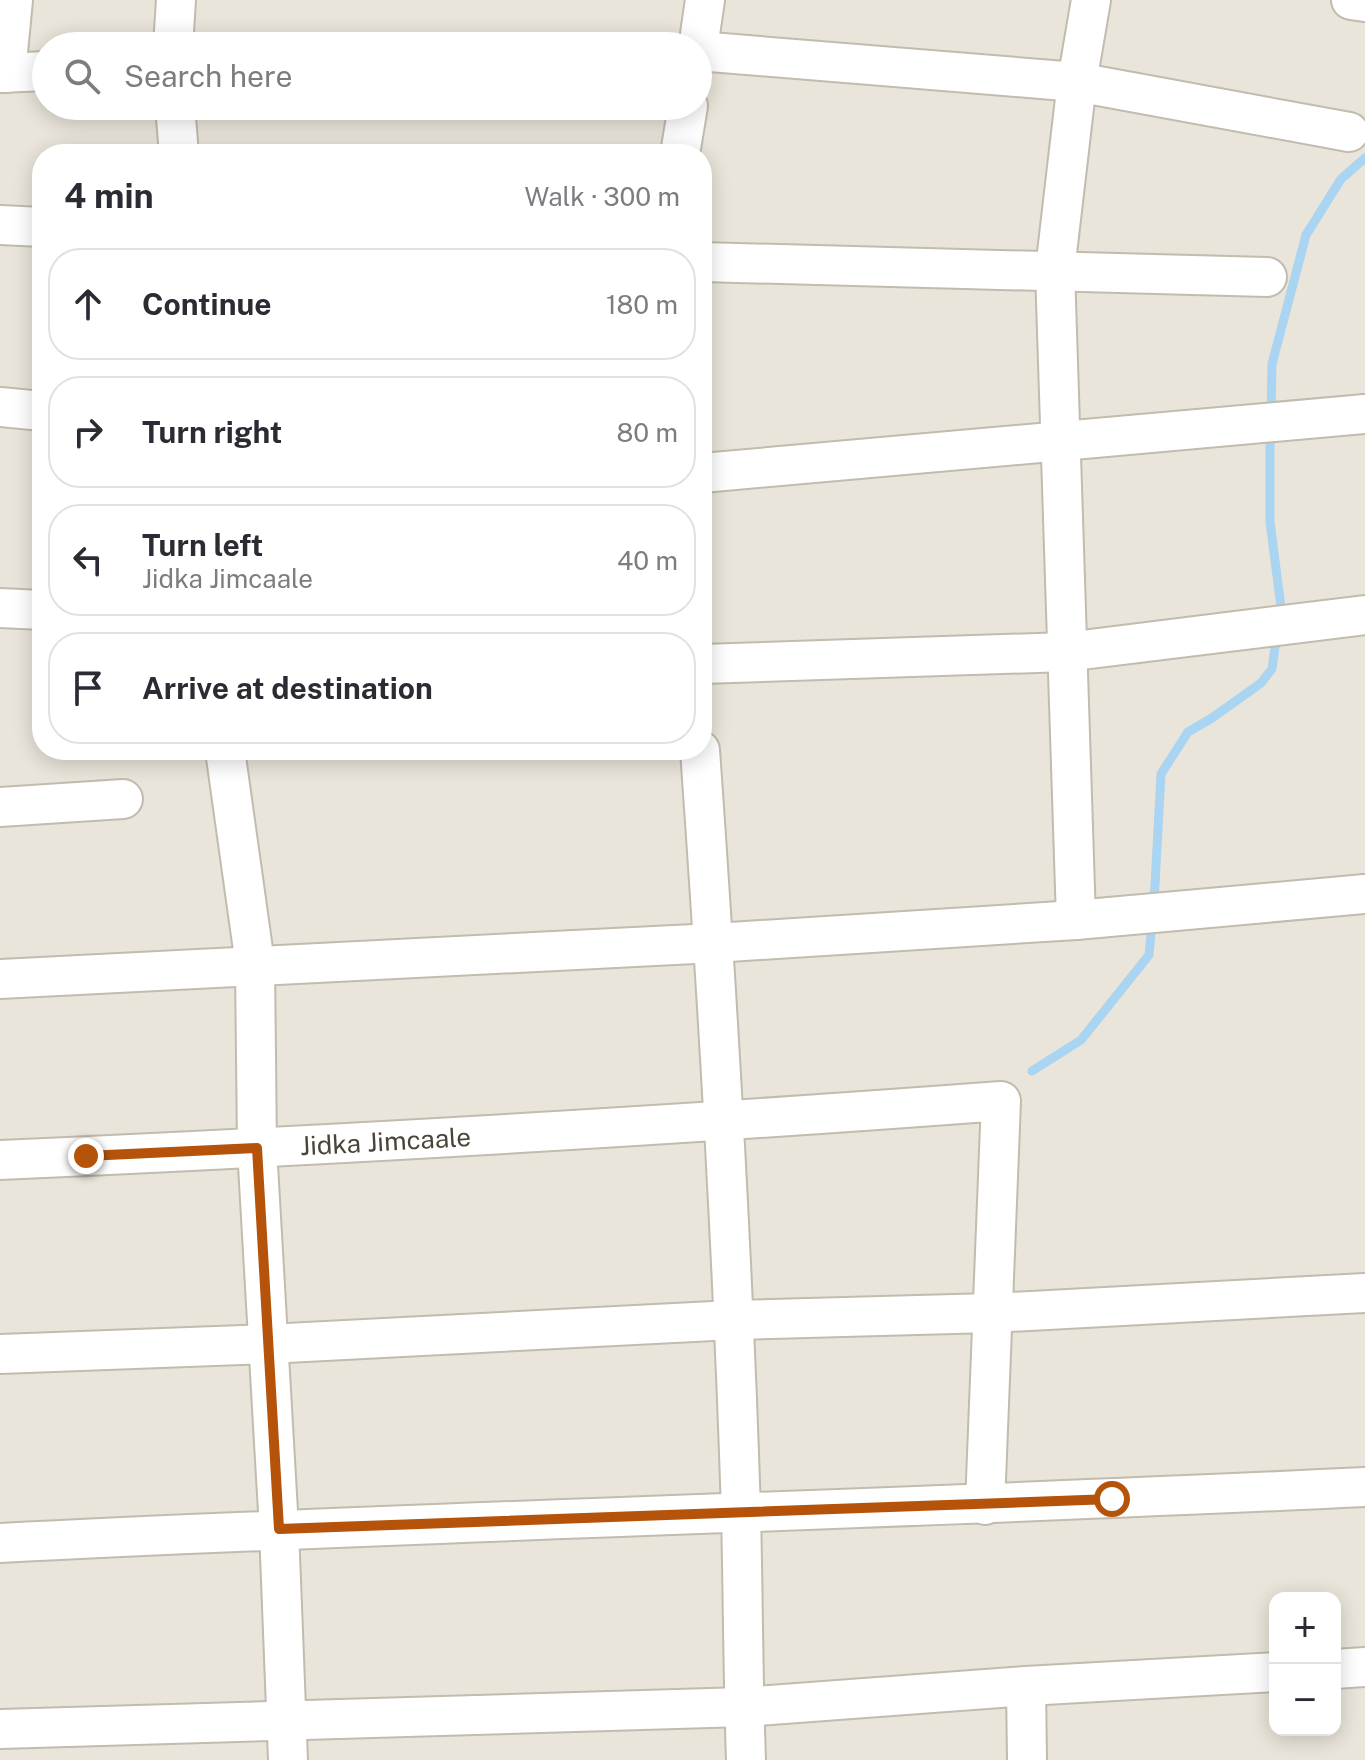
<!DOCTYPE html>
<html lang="en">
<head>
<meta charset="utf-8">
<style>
	:root { --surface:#fff; --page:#f7f7f7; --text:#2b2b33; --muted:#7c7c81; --line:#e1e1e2 }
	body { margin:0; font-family:"Public Sans",sans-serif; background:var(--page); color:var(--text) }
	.controls { position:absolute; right:24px; bottom:24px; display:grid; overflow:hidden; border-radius:16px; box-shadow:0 4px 20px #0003 }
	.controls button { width:72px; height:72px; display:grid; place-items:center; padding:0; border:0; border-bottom:2px solid var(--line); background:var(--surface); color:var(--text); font:40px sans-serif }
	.stop { position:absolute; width:24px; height:24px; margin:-18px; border:6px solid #b45309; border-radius:50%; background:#fff }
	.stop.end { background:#b45309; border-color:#fff; box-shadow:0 2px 8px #0008 }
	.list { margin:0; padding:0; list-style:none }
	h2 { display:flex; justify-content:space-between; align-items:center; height:104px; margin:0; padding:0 32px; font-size:34px }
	h2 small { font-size:26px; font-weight:400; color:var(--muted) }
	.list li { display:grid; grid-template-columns:52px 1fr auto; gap:24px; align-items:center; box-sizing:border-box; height:112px; margin:0 16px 16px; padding:0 16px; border:2px solid var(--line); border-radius:32px }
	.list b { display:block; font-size:30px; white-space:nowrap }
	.list p { margin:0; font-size:26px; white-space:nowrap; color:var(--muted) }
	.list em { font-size:26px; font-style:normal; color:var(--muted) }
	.icon { flex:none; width:44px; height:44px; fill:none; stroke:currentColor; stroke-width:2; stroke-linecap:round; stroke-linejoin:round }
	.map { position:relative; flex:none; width:1365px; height:1760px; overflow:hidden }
	.search { position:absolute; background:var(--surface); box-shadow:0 4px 20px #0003; left:32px; top:32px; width:680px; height:88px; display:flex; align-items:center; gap:20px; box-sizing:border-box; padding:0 28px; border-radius:44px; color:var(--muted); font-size:30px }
	.panel { position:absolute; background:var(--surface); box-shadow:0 4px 20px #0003; left:32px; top:144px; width:680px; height:616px; border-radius:32px }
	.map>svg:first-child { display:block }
	.residential { fill:#eae5da; fill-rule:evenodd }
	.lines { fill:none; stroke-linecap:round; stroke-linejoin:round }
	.stream { stroke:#a9d4f2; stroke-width:9 }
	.minor-casing { stroke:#c2bbae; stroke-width:42 }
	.minor { stroke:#fff; stroke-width:38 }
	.route { stroke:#b45309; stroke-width:10 }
	.labels { text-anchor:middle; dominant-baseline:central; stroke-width:6; stroke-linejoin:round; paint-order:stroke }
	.street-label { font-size:26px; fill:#4b4439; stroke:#fff }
</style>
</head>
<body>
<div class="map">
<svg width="1365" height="1760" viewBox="0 0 1365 1760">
	<rect width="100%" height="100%" fill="#f6f3ec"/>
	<!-- residential -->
	<path class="residential" d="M0,0H1365V1760H0ZM46,46H698V106H46ZM42,154H702V750H42ZM1275,1598H1335V1730H1275Z"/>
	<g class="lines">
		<!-- stream -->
		<g class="stream">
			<path d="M1271,416L1272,364L1306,235L1341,179L1365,158"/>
			<path d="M1270,430V522L1281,607L1279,619"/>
			<path d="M1154,903L1161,774L1188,732L1212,718L1261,683L1272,669L1277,633"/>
			<path d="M1032,1071L1081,1040L1149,955L1152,922"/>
		</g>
		<defs>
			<g id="minor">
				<path d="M1351,0L1365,2"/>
				<path d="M173,46L176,0"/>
				<path d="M698,48L705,0"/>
				<path d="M698,51L1077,82L1349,132"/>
				<path d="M0,73L46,71"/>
				<path d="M6,73L13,0"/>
				<path d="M175,106L179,154"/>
				<path d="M680,154L688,106"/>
				<path d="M0,225L42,227"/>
				<path d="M702,262L1267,277"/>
				<path d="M0,407L42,411"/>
				<path d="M702,473L1365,414"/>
				<path d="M0,608L42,610"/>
				<path d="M702,664L1066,652L1365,615"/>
				<path d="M225,750L255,964L257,1148L279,1529L288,1760"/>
				<path d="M700,750C718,1004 733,1258 741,1512C743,1595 743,1677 746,1760"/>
				<path d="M0,807L123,799"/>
				<path d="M1076,920L1055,270L1077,82L1091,0"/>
				<path d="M0,979L714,943L1076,920L1365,894"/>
				<path id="s1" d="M0,1160C334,1145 668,1126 1001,1101L985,1505"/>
				<path d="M0,1354L267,1344L733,1320L991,1313L1365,1293"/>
				<path d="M0,1543C455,1520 910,1509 1365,1487"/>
				<path d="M1335,1669L1365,1667"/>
				<path d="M1026,1686L1027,1760"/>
				<path d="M0,1729L744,1707L1026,1686L1275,1672"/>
			</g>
		</defs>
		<!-- minor casing -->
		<use href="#minor" class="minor-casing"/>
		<!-- minor -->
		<use href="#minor" class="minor"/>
	</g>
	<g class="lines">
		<!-- route -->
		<path class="route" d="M86,1156L257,1148L279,1529L1112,1499"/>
	</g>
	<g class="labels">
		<!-- street labels -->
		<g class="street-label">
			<text stroke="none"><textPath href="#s1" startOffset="386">Jidka Jimcaale</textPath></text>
		</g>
	</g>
</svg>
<div class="controls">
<button>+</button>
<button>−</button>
</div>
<div class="stop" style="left:1112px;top:1499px"></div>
<div class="stop end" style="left:86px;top:1156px"></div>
<div class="search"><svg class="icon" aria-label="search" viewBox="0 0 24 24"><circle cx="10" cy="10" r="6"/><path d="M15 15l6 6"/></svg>Search here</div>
<section class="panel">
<h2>4 min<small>Walk · 300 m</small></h2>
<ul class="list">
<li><svg class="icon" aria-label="ahead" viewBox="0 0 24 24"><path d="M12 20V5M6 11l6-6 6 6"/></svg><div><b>Continue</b></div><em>180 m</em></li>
<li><svg class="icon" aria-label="right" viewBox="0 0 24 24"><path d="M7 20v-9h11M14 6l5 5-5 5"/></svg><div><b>Turn right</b></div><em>80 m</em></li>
<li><svg class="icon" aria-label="left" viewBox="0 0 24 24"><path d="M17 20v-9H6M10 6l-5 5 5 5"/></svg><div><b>Turn left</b><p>Jidka Jimcaale</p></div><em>40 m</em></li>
<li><svg class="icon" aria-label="arrive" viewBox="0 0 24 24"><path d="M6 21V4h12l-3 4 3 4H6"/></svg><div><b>Arrive at destination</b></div></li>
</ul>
</section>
</div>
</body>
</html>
